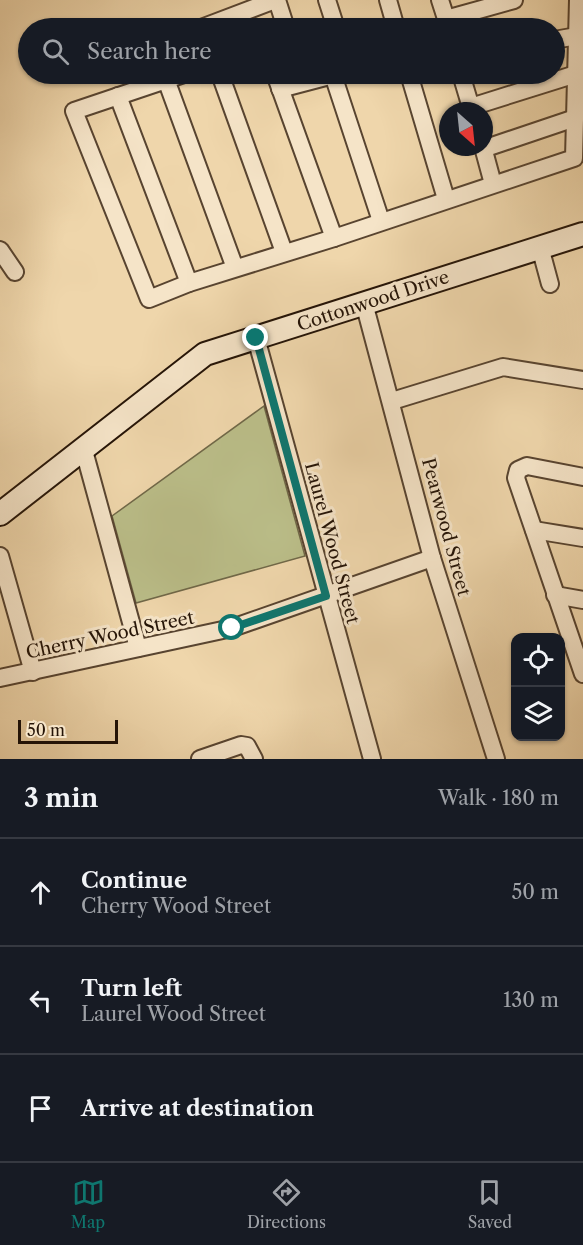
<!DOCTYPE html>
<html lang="en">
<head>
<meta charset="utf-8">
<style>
	:root { --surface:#171b24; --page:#242831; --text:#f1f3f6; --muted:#9ea1a6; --line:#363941; --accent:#0f766e }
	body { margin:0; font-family:"Libre Caslon Text",serif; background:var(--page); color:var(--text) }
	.controls { position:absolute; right:18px; bottom:18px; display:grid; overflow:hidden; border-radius:12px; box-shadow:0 2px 4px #0004 }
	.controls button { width:54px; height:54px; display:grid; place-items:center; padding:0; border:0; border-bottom:2px solid var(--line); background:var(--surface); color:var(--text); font:30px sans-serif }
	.compass { position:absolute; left:439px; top:102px; width:54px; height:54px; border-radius:50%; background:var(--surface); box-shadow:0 2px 4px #0004; rotate:153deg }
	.scale { position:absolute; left:18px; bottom:15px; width:100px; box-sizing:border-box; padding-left:6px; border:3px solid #251407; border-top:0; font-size:16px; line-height:21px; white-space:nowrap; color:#251407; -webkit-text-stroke:4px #f5e4c8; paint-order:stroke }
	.stop { position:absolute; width:18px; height:18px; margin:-14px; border:4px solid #0f766e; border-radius:50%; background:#fff }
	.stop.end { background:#0f766e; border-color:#fff; box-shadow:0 2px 6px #0008 }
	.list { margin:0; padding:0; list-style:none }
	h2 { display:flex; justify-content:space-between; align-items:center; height:78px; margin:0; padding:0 24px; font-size:26px }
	h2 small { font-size:20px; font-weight:400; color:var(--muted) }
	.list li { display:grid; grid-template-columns:39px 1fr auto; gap:18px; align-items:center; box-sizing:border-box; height:108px; padding:0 24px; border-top:2px solid var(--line) }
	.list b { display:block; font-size:22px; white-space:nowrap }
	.list p { margin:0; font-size:20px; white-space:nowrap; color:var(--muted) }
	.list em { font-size:20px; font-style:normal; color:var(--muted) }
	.icon { flex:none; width:33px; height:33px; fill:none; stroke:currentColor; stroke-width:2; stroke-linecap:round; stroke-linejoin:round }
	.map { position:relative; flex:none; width:583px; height:759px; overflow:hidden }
	.search { position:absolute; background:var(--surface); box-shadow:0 2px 4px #0004; left:18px; right:18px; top:18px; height:66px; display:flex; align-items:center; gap:15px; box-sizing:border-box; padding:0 21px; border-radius:33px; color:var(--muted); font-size:22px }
	.sheet { height:402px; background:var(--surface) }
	nav { display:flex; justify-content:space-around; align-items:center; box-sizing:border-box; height:84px; border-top:2px solid var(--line); background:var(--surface); font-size:16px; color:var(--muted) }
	nav a { display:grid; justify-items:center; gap:3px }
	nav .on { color:var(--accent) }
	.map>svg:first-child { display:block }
	.green { fill:#babd88; stroke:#706848; stroke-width:1.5 }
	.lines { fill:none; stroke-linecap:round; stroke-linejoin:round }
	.street-casing { stroke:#584430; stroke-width:20 }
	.secondary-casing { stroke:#251407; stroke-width:26 }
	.street { stroke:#f5e4c8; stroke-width:16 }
	.secondary { stroke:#f5e4c8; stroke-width:22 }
	.route { stroke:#0f766e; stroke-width:8 }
	.labels { text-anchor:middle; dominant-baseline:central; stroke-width:6; stroke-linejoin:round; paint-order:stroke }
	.street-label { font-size:18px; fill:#251407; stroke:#f5e4c8 }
</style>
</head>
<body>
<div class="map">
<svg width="583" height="759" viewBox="0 0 583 759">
	<rect width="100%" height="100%" fill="#efd6ab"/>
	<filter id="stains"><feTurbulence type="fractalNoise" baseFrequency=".00333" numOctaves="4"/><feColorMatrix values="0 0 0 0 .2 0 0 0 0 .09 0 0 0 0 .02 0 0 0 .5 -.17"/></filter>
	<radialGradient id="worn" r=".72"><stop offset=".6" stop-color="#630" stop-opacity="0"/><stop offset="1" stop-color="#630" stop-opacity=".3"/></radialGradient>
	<!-- green -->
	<path class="green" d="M264,406L305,556L136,603L112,516Z"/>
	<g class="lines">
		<defs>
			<g id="street">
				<path d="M277,0L286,28"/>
				<path d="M327,0L336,28"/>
				<path d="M388,0L396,28"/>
				<path d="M440,0L449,28"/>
				<path d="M446,19L514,0"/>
				<path d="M201,28L275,0"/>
				<path d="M554,40L577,36"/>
				<path d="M164,74L235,268"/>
				<path d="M184,74L74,111L149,299L189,283L334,238L574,158L578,0"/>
				<path d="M220,74L284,252"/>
				<path d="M275,74L334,238"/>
				<path d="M409,74L446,199"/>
				<path d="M461,74L472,111"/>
				<path d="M333,75L381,221"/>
				<path d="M280,89L337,74"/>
				<path d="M118,96L189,283"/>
				<path d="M471,107L576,74"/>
				<path d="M483,147L493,184"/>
				<path d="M483,149L575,118"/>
				<path d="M540,247L550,284"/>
				<path d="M0,250L15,272"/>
				<path d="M364,303L432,558L496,759"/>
				<path d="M256,338L372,759"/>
				<path d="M392,401L503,367L583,380"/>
				<path d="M83,447L138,648"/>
				<path d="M583,477L527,466L518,470L516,478L583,674"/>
				<path d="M534,530L583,538"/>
				<path d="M0,556L33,672"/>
				<path d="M555,595L583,600"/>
				<path d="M0,678L232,628L432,558"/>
				<path d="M200,759L241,745L247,746L254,759"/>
			</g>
			<path id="secondary" d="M0,514L205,354L583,234"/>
		</defs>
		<!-- street casing -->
		<use href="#street" class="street-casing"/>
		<!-- secondary casing -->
		<use href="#secondary" class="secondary-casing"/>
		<!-- street -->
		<use href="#street" class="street"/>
		<!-- secondary -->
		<use href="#secondary" class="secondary"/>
	</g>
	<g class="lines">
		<!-- route -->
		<path class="route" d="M232,628L326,596L256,338"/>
	</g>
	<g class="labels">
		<!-- street labels -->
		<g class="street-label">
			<text transform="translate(373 301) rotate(-18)">Cottonwood Drive</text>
			<text transform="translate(446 527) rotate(75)">Pearwood Street</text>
			<text transform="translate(332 543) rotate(75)">Laurel Wood Street</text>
			<text transform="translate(110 635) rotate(-12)">Cherry Wood Street</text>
		</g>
	</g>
	<rect width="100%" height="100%" filter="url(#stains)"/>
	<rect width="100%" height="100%" fill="url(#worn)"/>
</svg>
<div class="controls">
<button><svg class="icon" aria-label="locate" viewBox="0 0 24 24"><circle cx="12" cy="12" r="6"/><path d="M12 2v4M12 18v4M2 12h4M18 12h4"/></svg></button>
<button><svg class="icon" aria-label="layers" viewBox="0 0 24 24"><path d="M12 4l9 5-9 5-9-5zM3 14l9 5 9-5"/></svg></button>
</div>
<svg class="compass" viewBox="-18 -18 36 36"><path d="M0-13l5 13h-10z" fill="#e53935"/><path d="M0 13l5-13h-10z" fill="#9ea1a6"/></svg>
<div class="scale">50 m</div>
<div class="stop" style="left:232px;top:628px"></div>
<div class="stop end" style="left:256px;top:338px"></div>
<div class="search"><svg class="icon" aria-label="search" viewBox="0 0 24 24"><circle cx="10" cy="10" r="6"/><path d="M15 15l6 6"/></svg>Search here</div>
</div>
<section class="sheet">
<h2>3 min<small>Walk · 180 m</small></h2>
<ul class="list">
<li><svg class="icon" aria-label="ahead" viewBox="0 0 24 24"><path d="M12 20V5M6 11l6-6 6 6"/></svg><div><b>Continue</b><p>Cherry Wood Street</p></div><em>50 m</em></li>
<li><svg class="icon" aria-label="left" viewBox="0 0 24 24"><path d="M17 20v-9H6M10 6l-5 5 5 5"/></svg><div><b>Turn left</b><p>Laurel Wood Street</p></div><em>130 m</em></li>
<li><svg class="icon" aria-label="arrive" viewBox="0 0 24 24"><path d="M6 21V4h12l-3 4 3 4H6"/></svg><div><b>Arrive at destination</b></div></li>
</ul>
</section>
<nav>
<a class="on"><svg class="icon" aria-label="map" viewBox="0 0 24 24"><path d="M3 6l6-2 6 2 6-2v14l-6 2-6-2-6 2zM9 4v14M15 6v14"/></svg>Map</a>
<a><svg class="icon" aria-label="directions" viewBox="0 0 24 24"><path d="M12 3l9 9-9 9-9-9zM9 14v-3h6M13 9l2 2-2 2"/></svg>Directions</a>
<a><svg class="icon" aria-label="saved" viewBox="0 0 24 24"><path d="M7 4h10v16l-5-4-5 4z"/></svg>Saved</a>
</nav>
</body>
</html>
